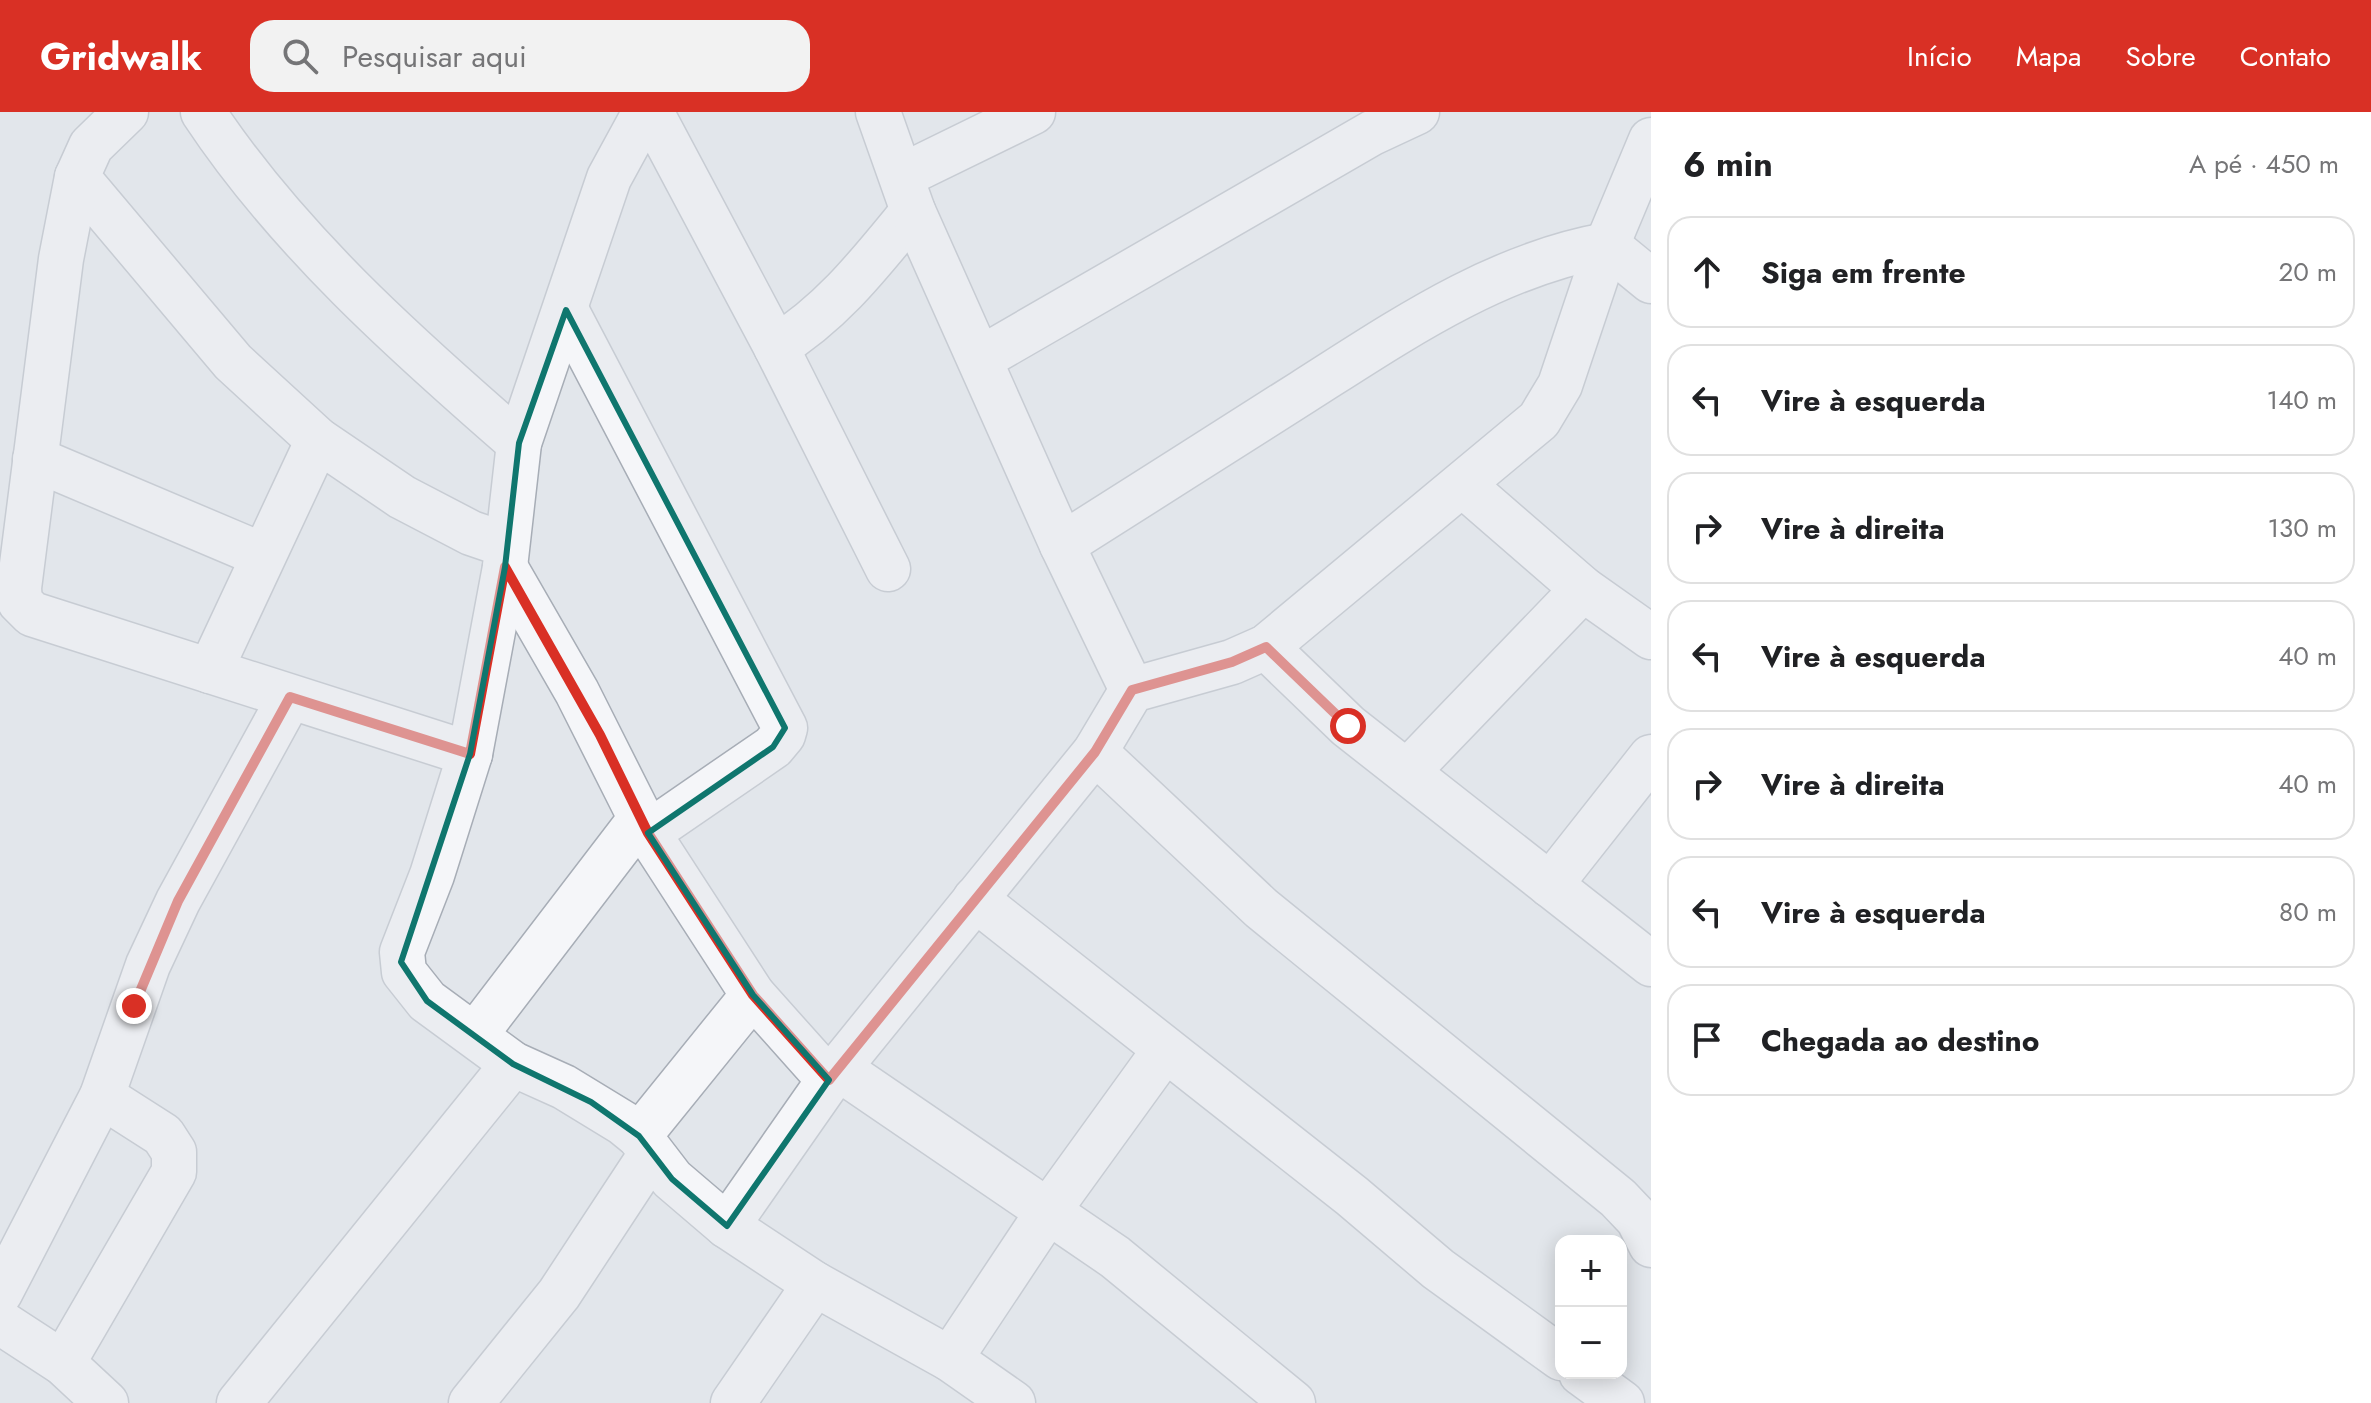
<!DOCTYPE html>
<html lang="pt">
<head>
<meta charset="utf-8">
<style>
	:root { --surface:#fff; --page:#f2f2f2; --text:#202124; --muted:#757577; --line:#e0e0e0; --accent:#d93025 }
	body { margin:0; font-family:Jost,sans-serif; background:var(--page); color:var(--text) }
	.controls { position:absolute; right:24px; bottom:24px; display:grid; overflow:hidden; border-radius:16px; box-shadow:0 4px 20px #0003 }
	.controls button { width:72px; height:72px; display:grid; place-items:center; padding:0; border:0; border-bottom:2px solid var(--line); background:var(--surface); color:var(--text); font:40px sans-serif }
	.stop { position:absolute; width:24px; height:24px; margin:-18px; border:6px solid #d93025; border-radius:50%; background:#fff }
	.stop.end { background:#d93025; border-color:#fff; box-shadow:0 2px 8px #0008 }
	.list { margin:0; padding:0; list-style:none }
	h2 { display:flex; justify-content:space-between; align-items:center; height:104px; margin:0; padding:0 32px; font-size:34px }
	h2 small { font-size:26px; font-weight:400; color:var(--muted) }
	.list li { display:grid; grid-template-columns:52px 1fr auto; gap:24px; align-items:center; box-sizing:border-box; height:112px; margin:0 16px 16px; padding:0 16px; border:2px solid var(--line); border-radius:24px }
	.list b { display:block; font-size:30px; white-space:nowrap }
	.list em { font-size:26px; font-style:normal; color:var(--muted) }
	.icon { flex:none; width:44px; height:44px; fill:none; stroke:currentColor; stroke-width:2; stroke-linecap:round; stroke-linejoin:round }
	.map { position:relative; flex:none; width:1651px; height:1291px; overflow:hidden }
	header { display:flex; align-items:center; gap:48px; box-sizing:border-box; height:112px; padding:0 40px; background:var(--accent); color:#fff }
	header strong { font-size:38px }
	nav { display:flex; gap:44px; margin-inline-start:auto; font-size:28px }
	.search { width:560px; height:72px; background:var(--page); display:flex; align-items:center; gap:20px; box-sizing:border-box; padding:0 28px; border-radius:24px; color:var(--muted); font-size:30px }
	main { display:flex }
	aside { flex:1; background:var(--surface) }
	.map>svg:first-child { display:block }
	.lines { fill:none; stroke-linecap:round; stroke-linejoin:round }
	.minor-casing { stroke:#a7adb6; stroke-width:47 }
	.minor { stroke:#f5f6f9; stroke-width:44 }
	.route { stroke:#d93025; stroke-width:10 }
	.marked { fill:none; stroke:#0f766e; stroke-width:6; stroke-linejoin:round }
</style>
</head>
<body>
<header>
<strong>Gridwalk</strong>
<div class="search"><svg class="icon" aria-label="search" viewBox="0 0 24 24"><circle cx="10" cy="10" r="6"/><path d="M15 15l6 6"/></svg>Pesquisar aqui</div>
<nav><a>Início</a><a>Mapa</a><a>Sobre</a><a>Contato</a></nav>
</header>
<main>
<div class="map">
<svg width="1651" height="1291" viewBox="0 0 1651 1291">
	<rect width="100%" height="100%" fill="#e2e6eb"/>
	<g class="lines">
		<defs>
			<g id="minor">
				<path d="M126,0L91,34L77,65L233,250L318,328L402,385L471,421L506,433"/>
				<path d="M203,0C287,127 405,232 519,331"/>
				<path d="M645,0L609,66L519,331L505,455L470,642L432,763L402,840L404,860L427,889L513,952L564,975L623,1011L639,1024L672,1067L727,1114L815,1172L950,1247L1013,1291"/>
				<path d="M651,0L776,235C833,200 871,150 913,99"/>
				<path d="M878,0L913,99L1062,433L1132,578"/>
				<path d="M902,64L1033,0"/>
				<path d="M77,65L61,147L19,476L20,490L32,502L470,642"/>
				<path d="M566,198L785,616L783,623L773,635L648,721"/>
				<path d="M776,235L888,457"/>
				<path d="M980,247L1372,21L1417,0"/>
				<path d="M35,347L262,443"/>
				<path d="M1463,373L1583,477L1651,525"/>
				<path d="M1062,433C1142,382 1223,331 1303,280C1399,219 1494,153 1607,133L1651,169"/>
				<path d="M505,455L577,580L648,721L753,883L829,968"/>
				<path d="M1266,535L1348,614L1651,852"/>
				<path d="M210,559L318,328"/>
				<path d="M1095,640L1261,796L1618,1086L1638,1107L1651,1133"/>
				<path d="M1407,660L1583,477"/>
				<path d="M1550,773L1651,645"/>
				<path d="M975,787L1352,1084L1438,1157L1561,1246"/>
				<path d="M475,923L641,706"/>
				<path d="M838,956L1115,1145L1293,1291"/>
				<path d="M639,1024L753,883"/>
				<path d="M727,1114L829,968L1095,640L1132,578L1232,550L1266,535L1539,308L1560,273L1607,133L1651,28"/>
				<path d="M0,1181L102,984L148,853L178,789L290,585"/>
				<path d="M0,1210L63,1251L106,1291"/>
				<path d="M950,1247L1049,1098L1164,939"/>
				<path d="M63,1251L174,1060V1040L163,1023L102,984"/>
				<path d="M1581,1261L1622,1291"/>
				<path d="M239,1291L513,952"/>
				<path d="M471,1291L559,1182L651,1042"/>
				<path d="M733,1291L815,1172"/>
			</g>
		</defs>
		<!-- minor casing -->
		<use href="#minor" class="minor-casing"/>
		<!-- minor -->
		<use href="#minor" class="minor"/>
	</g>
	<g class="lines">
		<!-- route -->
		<path class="route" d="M134,894L178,789L290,585L470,642L505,455L600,623L648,721L753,883L829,968L1095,640L1132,578L1232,550L1266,535L1348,614"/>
	</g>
	<!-- marked area -->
	<path d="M0 0H1651V1291H0ZM566,198L785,616L773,635L648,721L753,883L829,968L727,1114L672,1067L639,1024L591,990L513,952L427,889L401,850L470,642L505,455L519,331Z" fill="#e2e6eb" fill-opacity=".55" fill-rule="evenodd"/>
	<path class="marked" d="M566,198L785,616L773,635L648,721L753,883L829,968L727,1114L672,1067L639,1024L591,990L513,952L427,889L401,850L470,642L505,455L519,331Z"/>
</svg>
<div class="controls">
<button>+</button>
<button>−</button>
</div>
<div class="stop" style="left:1348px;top:614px"></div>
<div class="stop end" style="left:134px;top:894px"></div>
</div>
<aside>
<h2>6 min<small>A pé · 450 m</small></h2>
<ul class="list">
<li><svg class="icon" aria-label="ahead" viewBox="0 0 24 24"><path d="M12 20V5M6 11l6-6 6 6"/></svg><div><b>Siga em frente</b></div><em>20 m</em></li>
<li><svg class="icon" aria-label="left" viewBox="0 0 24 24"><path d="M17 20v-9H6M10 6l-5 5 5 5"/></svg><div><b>Vire à esquerda</b></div><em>140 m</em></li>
<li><svg class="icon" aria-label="right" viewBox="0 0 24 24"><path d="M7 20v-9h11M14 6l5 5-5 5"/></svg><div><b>Vire à direita</b></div><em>130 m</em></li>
<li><svg class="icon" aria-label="left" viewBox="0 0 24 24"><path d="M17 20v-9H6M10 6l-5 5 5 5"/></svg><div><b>Vire à esquerda</b></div><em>40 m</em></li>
<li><svg class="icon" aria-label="right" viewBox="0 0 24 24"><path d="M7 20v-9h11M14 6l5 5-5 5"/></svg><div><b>Vire à direita</b></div><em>40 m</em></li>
<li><svg class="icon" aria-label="left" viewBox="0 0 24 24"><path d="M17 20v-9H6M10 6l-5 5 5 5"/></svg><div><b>Vire à esquerda</b></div><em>80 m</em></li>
<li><svg class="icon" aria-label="arrive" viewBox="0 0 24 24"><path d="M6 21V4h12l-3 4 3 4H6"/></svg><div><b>Chegada ao destino</b></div></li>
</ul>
</aside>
</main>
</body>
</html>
